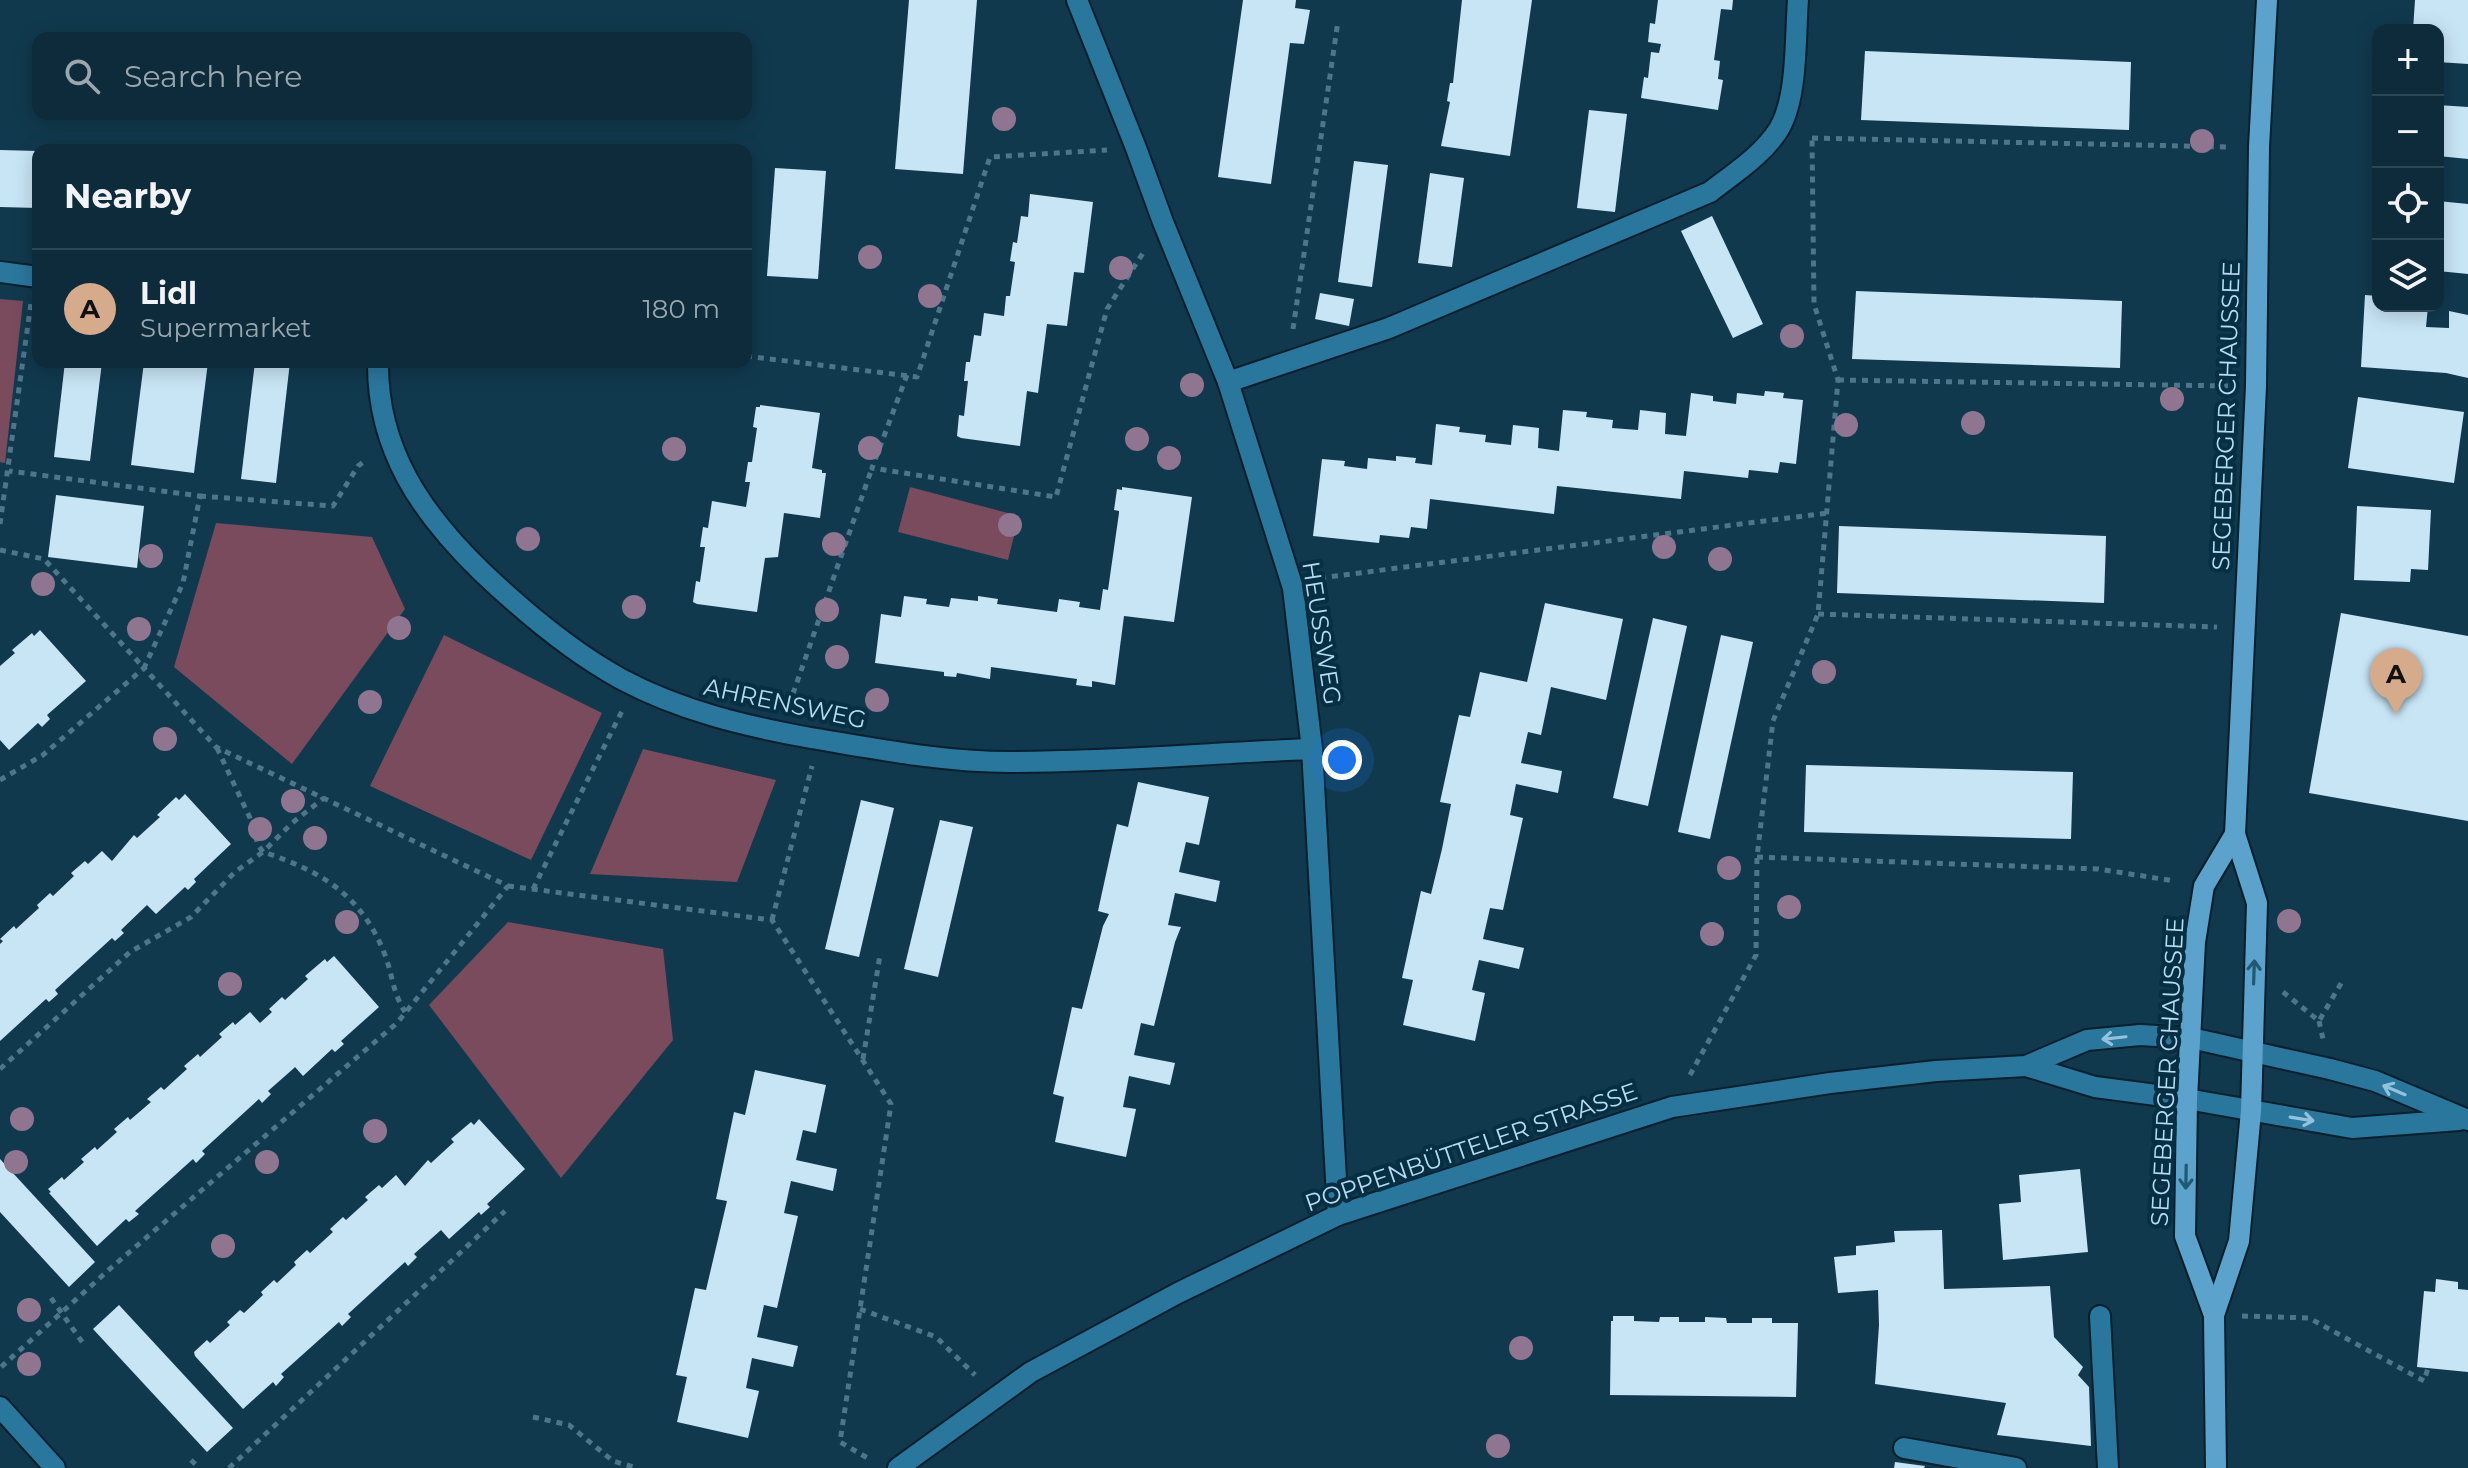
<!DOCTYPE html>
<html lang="en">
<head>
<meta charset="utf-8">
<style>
	:root { --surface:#0d2b3a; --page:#1b3745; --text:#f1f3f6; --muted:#9aa7af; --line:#2d4754; --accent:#d6ab8b }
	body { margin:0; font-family:Montserrat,sans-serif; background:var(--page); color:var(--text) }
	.controls { position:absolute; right:24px; top:24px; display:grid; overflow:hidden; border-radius:16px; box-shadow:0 4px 20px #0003 }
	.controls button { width:72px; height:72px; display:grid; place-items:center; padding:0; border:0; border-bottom:2px solid var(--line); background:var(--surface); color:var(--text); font:40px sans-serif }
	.you { position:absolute; left:1342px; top:760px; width:28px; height:28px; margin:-20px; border:6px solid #fff; border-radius:50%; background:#1a73e8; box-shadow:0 0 0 12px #1a73e833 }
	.badge { display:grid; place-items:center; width:52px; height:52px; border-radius:50%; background:var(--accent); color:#111; font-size:26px; font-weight:700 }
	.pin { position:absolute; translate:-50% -66px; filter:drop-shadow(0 2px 4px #0008) }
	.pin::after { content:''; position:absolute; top:42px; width:28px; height:24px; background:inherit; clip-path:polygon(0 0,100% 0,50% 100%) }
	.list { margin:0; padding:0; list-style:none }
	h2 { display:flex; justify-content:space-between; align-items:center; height:104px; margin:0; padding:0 32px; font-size:34px }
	h2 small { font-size:26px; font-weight:400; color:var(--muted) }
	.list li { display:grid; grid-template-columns:52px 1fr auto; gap:24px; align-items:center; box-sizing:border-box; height:120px; padding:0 32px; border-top:2px solid var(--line) }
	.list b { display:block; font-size:30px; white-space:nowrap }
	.list p { margin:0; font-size:26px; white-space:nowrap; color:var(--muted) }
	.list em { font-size:26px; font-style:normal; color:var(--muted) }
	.icon { flex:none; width:44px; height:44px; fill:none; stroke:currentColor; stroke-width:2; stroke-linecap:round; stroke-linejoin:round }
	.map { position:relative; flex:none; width:2468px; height:1468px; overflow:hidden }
	.search { position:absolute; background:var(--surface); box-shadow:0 4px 20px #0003; left:32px; top:32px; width:720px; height:88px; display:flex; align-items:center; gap:20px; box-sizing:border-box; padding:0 28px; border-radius:16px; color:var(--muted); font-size:30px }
	.panel { position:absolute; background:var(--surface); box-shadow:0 4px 20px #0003; left:32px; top:144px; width:720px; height:224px; border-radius:16px }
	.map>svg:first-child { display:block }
	.green { fill:#794b5d }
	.building { fill:#c8e5f6 }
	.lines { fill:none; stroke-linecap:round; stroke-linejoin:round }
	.lane-casing { stroke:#081f2c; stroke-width:24 }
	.street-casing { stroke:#081f2c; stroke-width:24 }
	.secondary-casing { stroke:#081f2c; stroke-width:24 }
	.primary-casing { stroke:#081f2c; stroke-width:24 }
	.path { stroke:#4f758b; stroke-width:5; stroke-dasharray:6 6; stroke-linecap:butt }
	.lane { stroke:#2a779e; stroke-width:20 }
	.street { stroke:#2a779e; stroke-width:20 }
	.secondary { stroke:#2a779e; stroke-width:20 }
	.primary { stroke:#5ba3cc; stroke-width:20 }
	.tree { fill:#8f758f }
	.oneway { stroke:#235873 }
	.oneway2 { stroke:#94c2dc }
	.labels { text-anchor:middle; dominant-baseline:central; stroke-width:8; stroke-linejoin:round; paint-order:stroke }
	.street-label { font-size:24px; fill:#b8dbf1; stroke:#052f43 }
</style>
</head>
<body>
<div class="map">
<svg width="2468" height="1468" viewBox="0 0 2468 1468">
	<rect width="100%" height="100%" fill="#11394e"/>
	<!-- green -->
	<g class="green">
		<path d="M0,299L23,301L5,463L0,462Z"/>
		<path d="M910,487L1019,516L1008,560L898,532Z"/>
		<path d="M216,523L372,537L405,609L292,764L174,667Z"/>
		<path d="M444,635L602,713L531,860L370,786Z"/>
		<path d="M643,749L776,780L737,882L590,874Z"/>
		<path d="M508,922L663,949L673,1040L561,1178L429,1005Z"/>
	</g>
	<!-- building -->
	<g class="building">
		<path d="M909,0H977L963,174L895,169Z"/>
		<path d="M1243,0H1296L1295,8L1310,10L1304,44L1290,43L1271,184L1218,177Z"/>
		<path d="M1462,0H1532L1510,156L1441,146L1450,102L1447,101L1450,83H1453Z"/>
		<path d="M1658,0H1733L1732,10L1721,9L1714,60L1720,61L1718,79L1723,80L1718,110L1641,98L1644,77L1648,78L1651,52L1659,53L1661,44L1648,42L1650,23L1655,24Z"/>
		<path d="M2415,0H2468V64L2438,62V30H2413Z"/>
		<path d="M1865,51L2131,62L2129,130L1861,120Z"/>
		<path d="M2438,105L2468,107V159L2438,156Z"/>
		<path d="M1589,110L1627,114L1615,212L1577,208Z"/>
		<path d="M0,150L38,151V208L0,207Z"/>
		<path d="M1354,161L1388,165L1372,287L1338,282Z"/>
		<path d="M775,168L826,171L818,279L767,276Z"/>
		<path d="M1430,173L1464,178L1452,267L1418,263Z"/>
		<path d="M1030,194L1093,202L1084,273L1074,272L1067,326L1047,324L1038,393L1027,391L1020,446L961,438L957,436L959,415L964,416L968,381H964L966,362H970L974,335L981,336L984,313L1004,316L1006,296H1010L1015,262L1010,261L1013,242L1017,243L1021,216L1028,217Z"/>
		<path d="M2438,201L2468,204V274L2438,271Z"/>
		<path d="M1712,216L1763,324L1733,338L1681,231Z"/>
		<path d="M1856,291L2122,301L2120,368L1852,359Z"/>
		<path d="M1320,293L1354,299L1349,326L1315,319Z"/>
		<path d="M2365,295L2378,296V306H2428L2426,327L2449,328V311L2468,315V378L2446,373L2361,367Z"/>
		<path d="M65,362H102L90,461L54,457Z"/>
		<path d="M144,362H208L194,473L131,465Z"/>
		<path d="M255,362H290L276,483L241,479Z"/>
		<path d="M1765,391L1784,393L1783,398L1803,400L1796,464L1780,462L1778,473L1749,470L1748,478L1684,471L1681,499L1557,486L1554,514L1430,499L1427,529L1411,527L1409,538L1380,535L1379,543L1313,536L1322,459L1345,461L1344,466L1367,469L1368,458L1396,461V456L1416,458L1415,463L1432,465L1436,424L1460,427L1459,432L1486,435L1485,442L1511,445L1513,425L1539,428L1538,448L1559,451L1563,410L1587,412L1586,417L1613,420L1612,428L1638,430L1640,410L1666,413L1665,434L1686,436L1691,393L1713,396V401L1736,404L1737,393L1764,396Z"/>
		<path d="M2358,397L2464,412L2454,483L2348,468Z"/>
		<path d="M760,405L820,413L812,468L822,470V473H826L820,518L784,513L778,557L765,558L757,612L697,604L693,602L696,581L700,582L705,547H700L703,527L708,528L712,501L746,507L750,482H745L748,462H752L757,428L753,427L756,407H760Z"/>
		<path d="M1122,487L1192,497L1174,622L1124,616L1115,685L1092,681V687L1076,685L1077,679L991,667L990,679L957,673L956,677L944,676V672L875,663L881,614L901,617L904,596L927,599L926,604L949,607L951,598L978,601V596L998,599L997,604L1057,612L1059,599L1080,602L1079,607L1100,610L1103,589L1108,590L1119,513V511L1114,510L1117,489L1122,490Z"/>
		<path d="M56,495L144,506L137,568L48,557Z"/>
		<path d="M2357,506L2431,510L2428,570L2411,569L2410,582L2354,580Z"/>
		<path d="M1839,526L2106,536L2104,603L1837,593Z"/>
		<path d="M1545,603L1623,619L1606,700L1551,687L1541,735L1528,732L1521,763L1562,771L1558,793L1516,784L1510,815L1523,818L1503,910L1490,908L1483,939L1524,948L1519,969L1479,960L1472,990L1485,993L1475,1041L1403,1025L1413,980L1402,978L1421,891L1431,894L1442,849L1451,804L1440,802L1459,715L1470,717L1480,672L1527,682Z"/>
		<path d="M2341,613L2468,636V821L2309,793Z"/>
		<path d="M1653,618L1687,626L1648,806L1613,798Z"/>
		<path d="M40,630L86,681L47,715L50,719L42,727L38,723L9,750L0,740V666L15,653L12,650L32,633L34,636Z"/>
		<path d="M1721,635L1753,642L1710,839L1678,832Z"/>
		<path d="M1806,765L2073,772L2071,839L1804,832Z"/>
		<path d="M1138,782L1209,797L1199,845L1186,842L1179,872L1220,881L1216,902L1175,893L1168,925L1181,927L1175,942L1154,1026L1141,1023L1134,1055L1175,1063L1170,1085L1129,1076L1123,1107L1136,1109L1126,1157L1055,1142L1064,1097L1053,1094L1072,1007L1082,1009L1103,926L1109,914L1098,911L1117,824L1128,827Z"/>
		<path d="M185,794L231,844L194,879L196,882L188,890L185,887L156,914L147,905L121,930L124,933L115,941L112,938L55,990L58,994L49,1002L46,999L0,1041V944L3,941L0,939L14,926L16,929L39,908L37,905L50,893L53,896L74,876L71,873L85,861L88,864L102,851L112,861L134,835L137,838L160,817L157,815L176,797L179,800Z"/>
		<path d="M861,800L894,808L859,957L825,949Z"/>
		<path d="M940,820L973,827L938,977L904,969Z"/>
		<path d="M334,956L379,1007L341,1041L344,1044L335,1052L332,1049L303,1076L295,1067L293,1069L268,1091L271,1094L262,1103L259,1099L202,1151L205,1154L196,1163L193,1159L135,1211L139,1214L129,1222L126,1219L97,1246L49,1193L51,1192L48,1189L62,1177L64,1180L84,1162L81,1159L95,1147L97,1150L117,1132L114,1129L128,1117L130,1120L151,1102L147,1099L161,1087L164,1090L187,1069L184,1066L198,1054L200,1057L222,1037L219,1034L233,1022L235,1025L250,1012L260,1023L272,1012L269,1009L282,997L285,1000L308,979L305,976L325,959L327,962Z"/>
		<path d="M755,1070L826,1085L816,1133L803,1130L796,1160L837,1169L833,1191L791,1181L784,1213L798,1216L777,1308L764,1305L757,1337L798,1346L793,1367L752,1358L746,1388L759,1391L748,1438L677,1422L687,1377L676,1375L695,1288L706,1290L727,1201L716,1199L734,1112L745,1115Z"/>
		<path d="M479,1119L525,1169L487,1204L490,1207L481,1215L479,1212L449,1239L441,1230L414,1254L417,1257L408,1266L405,1262L348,1314L351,1317L342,1326L339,1322L281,1374L284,1377L276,1386L273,1382L243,1409L195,1356L194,1352L207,1340L210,1343L230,1325L227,1322L240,1310L244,1313L263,1295L261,1292L274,1280L277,1283L296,1265L294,1262L307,1250L310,1253L333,1232L330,1229L343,1217L346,1220L368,1200L365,1197L379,1185L382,1188L396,1175L405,1186L428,1160L431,1163L454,1142L451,1139L471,1122L474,1125Z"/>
		<path d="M0,1159L95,1262L69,1287L0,1212Z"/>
		<path d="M2080,1169L2088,1252L2003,1260L1999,1204L2021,1202L2019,1175Z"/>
		<path d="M1942,1230L1944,1289L2050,1286L2054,1337L2083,1367L2078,1375L2089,1387L2091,1446L1997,1435L2006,1403L1875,1384L1879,1325L1878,1290L1838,1293L1834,1257L1856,1255V1246L1895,1242L1894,1231Z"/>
		<path d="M2436,1279L2458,1282V1289L2468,1290V1372L2417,1367L2424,1291L2435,1292Z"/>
		<path d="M119,1305L233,1428L207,1452L93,1329Z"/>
		<path d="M1613,1316H1634V1321L1659,1322L1660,1317H1679V1322H1705V1317L1726,1318L1727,1323H1752V1318H1772V1323H1798L1796,1397L1610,1395L1611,1321H1613Z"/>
		<path d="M1895,1462L1925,1466L1924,1468H1894Z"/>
	</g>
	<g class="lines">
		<defs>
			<g id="lane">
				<path d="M2100,1316L2108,1468"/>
				<path d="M1904,1448L2016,1468"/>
			</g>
			<g id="street">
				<path d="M1077,0L1136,148L1163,222L1228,382L1293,588L1312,749L1338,1215"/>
				<path d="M0,272L38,277"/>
				<path d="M378,362C377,449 421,513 482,572C524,612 570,651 621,679C681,711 745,726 811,738C877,749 943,762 1010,762C1110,762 1212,753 1312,749"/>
				<path d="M1228,382L1389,328L1710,192C1733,174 1763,155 1779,129C1798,97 1795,37 1798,0"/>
			</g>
			<g id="secondary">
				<path d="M2026,1066L2095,1087L2187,1099L2352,1128L2459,1120"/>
				<path d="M0,1407L55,1468"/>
				<path d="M898,1468L1031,1372L1178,1293L1338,1215L1672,1107L1830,1083L1936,1071L2026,1066L2087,1040L2140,1035L2191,1038L2330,1069L2375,1081L2468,1120"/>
			</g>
			<g id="primary">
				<path d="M2214,1315L2185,1236L2187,1099L2195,942L2204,886L2235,834"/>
				<path d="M2216,1468L2214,1315L2239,1241L2251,1111L2257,903L2235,834L2256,386L2259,147L2267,0"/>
			</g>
		</defs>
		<!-- lane casing -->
		<use href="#lane" class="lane-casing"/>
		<!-- street casing -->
		<use href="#street" class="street-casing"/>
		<!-- secondary casing -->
		<use href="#secondary" class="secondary-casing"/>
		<!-- primary casing -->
		<use href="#primary" class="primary-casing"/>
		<!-- path -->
		<g class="path">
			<path d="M1812,138L2230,147"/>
			<path d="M1293,329L1338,21"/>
			<path d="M746,356L917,377L990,157L1107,150"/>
			<path d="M907,375L872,468L1056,497L1107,309L1143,253"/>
			<path d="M1838,380L2229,386"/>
			<path d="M200,496L333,506L358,466L366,460"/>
			<path d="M0,524L31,303"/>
			<path d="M0,550L44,559L144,668L183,583L200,496L9,471"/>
			<path d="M1320,578L1827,513"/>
			<path d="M1818,614L2217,627"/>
			<path d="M789,705L872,468"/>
			<path d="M217,748L250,818L258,845L263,852L292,823L324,798"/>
			<path d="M0,780L43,755L144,668L216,747L508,886L397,1023L112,1267L0,1368"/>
			<path d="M1757,857L2098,869L2175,881"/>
			<path d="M508,886L772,920L891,1104L840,1442L871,1460"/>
			<path d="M533,889L622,711"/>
			<path d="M772,920L812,766"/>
			<path d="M2283,992L2319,1021L2343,980"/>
			<path d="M2319,1021L2323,1039"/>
			<path d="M863,1059L880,955"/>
			<path d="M0,1069L130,952L191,917L235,872L263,852C321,871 362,895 385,955C393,976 392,991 405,1012"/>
			<path d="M1690,1075L1756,955L1757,857L1773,721L1818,614L1838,380L1814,304L1812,138"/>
			<path d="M51,1298L85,1346"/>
			<path d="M860,1309L936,1337L975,1375"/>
			<path d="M2242,1316L2309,1318L2424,1381L2428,1368"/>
			<path d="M533,1417L569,1425L613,1461L637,1468"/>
			<path d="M191,1460L199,1468"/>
			<path d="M229,1468L505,1211"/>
		</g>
		<!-- lane -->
		<use href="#lane" class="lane"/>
		<!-- street -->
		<use href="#street" class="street"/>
		<!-- secondary -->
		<use href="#secondary" class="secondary"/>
		<!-- primary -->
		<use href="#primary" class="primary"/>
	</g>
	<!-- trees -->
	<g class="tree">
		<circle cx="1004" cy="119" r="12"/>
		<circle cx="2202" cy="141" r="12"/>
		<circle cx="870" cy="257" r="12"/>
		<circle cx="1121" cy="268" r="12"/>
		<circle cx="930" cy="296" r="12"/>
		<circle cx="1792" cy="336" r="12"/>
		<circle cx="1192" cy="385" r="12"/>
		<circle cx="2172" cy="399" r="12"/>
		<circle cx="1973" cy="423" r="12"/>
		<circle cx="1846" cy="425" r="12"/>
		<circle cx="1137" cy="439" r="12"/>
		<circle cx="870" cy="448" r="12"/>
		<circle cx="674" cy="449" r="12"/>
		<circle cx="1169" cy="458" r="12"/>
		<circle cx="1010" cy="525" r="12"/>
		<circle cx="528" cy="539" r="12"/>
		<circle cx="834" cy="544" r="12"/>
		<circle cx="1664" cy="547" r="12"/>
		<circle cx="151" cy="556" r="12"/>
		<circle cx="1720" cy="559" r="12"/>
		<circle cx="43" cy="584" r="12"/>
		<circle cx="634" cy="607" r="12"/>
		<circle cx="827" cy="610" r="12"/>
		<circle cx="399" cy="628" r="12"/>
		<circle cx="139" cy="629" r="12"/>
		<circle cx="837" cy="657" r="12"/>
		<circle cx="1824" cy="672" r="12"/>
		<circle cx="877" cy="700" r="12"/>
		<circle cx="370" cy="702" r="12"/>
		<circle cx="165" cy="739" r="12"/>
		<circle cx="293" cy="801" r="12"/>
		<circle cx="260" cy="829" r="12"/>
		<circle cx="315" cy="838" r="12"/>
		<circle cx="1729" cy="868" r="12"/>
		<circle cx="1789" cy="907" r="12"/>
		<circle cx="2289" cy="921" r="12"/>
		<circle cx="347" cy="922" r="12"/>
		<circle cx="1712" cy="934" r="12"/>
		<circle cx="230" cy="984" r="12"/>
		<circle cx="22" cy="1119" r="12"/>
		<circle cx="375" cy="1131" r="12"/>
		<circle cx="16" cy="1162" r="12"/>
		<circle cx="267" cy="1162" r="12"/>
		<circle cx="223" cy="1246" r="12"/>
		<circle cx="29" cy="1310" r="12"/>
		<circle cx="1521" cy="1348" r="12"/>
		<circle cx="29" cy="1364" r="12"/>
		<circle cx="1498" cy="1446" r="12"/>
	</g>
	<!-- one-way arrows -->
	<defs><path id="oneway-shaft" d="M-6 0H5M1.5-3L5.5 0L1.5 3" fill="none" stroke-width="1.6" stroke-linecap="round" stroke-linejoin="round" transform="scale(2)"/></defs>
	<g class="oneway">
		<use href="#oneway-shaft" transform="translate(2254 972) rotate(-88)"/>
		<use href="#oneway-shaft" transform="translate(2186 1177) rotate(91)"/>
	</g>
	<g class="oneway2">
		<use href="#oneway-shaft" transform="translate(2114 1038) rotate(174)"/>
		<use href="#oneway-shaft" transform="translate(2394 1090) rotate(-157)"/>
		<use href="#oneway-shaft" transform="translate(2302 1119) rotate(9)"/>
	</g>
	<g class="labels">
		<!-- street labels -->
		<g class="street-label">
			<text transform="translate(2226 416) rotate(-88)">SEGEBERGER CHAUSSEE</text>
			<text transform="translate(1322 633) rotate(81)">HEUSSWEG</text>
			<text transform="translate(785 703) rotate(12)">AHRENSWEG</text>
			<text transform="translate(2167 1072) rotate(-87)">SEGEBERGER CHAUSSEE</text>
			<text transform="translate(1471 1147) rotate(-19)">POPPENBÜTTELER STRASSE</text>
		</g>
	</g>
</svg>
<div class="controls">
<button>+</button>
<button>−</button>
<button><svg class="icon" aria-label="locate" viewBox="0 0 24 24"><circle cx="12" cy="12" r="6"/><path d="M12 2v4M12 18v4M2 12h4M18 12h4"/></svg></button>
<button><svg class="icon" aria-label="layers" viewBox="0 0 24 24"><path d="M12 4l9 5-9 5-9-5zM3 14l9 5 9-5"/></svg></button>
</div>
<div class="you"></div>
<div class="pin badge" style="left:2396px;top:714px">A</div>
<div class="search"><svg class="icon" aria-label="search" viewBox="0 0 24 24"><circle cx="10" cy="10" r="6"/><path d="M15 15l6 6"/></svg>Search here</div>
<section class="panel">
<h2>Nearby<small></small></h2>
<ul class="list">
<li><span class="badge">A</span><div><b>Lidl</b><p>Supermarket</p></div><em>180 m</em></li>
</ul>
</section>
</div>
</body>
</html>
